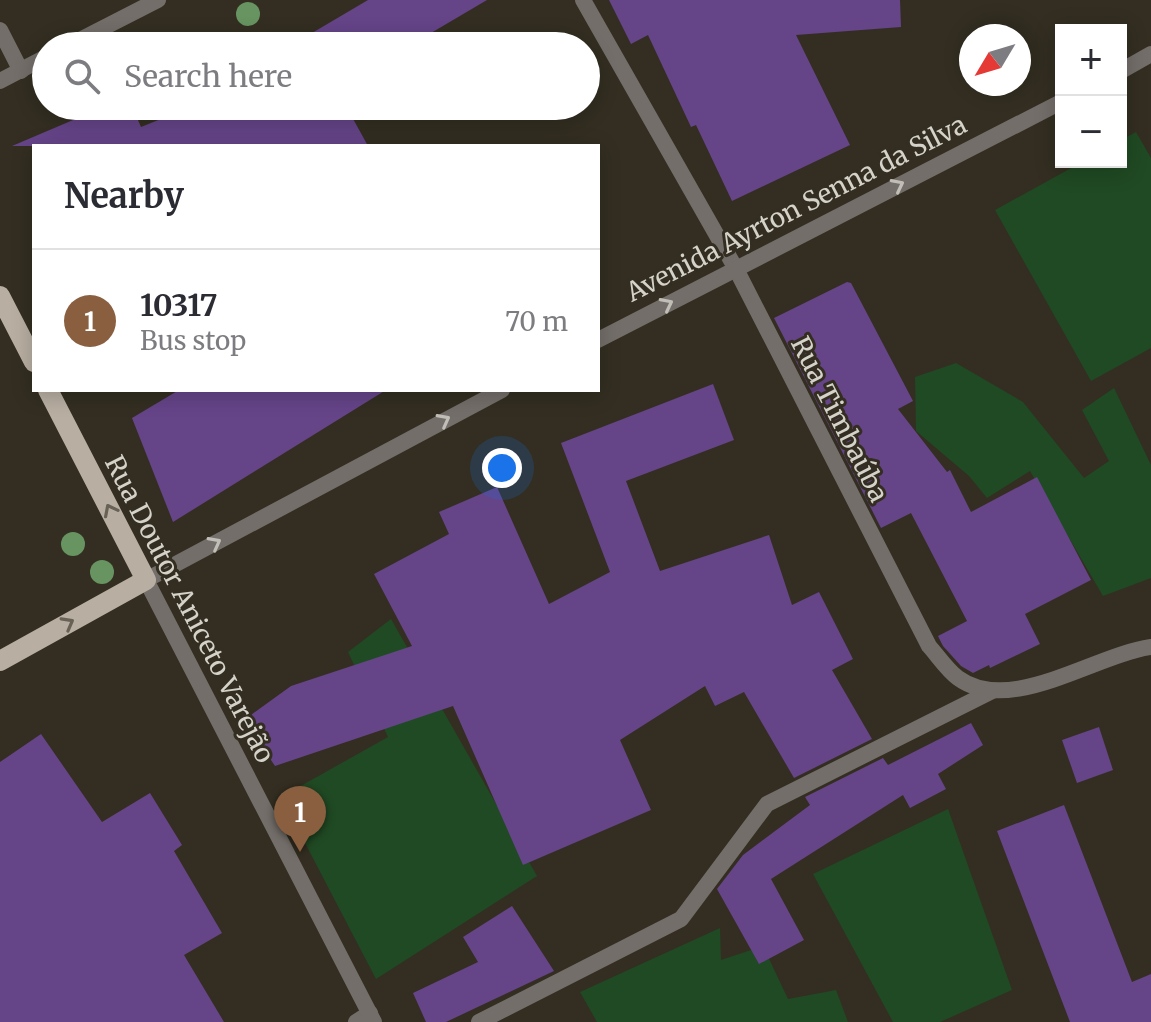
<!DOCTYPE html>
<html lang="en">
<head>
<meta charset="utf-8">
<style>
	:root { --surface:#fff; --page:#f7f7f7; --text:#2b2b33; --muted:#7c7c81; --line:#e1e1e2; --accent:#895f40 }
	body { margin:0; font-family:Merriweather,serif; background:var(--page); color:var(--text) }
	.controls { position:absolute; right:24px; top:24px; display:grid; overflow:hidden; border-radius:0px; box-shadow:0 4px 20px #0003 }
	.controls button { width:72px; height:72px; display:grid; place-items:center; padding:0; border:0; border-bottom:2px solid var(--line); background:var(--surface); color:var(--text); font:40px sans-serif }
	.compass { position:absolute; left:959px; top:24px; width:72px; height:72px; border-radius:50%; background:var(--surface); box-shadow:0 4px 20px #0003; rotate:232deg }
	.you { position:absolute; left:502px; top:468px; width:28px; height:28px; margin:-20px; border:6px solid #fff; border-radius:50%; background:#1a73e8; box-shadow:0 0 0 12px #1a73e833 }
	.badge { display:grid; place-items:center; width:52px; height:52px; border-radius:50%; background:var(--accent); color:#fff; font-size:26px; font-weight:700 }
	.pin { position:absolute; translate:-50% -66px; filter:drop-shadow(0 2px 4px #0008) }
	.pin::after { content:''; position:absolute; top:42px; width:28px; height:24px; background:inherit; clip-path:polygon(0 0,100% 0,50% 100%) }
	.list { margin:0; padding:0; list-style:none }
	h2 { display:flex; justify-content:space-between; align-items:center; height:104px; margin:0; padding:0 32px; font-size:34px }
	h2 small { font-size:26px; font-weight:400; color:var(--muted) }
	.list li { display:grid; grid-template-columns:52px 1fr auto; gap:24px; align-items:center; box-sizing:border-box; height:144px; padding:0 32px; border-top:2px solid var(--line) }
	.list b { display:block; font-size:30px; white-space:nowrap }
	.list p { margin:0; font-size:26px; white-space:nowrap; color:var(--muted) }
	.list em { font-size:26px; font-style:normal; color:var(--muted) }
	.icon { flex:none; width:44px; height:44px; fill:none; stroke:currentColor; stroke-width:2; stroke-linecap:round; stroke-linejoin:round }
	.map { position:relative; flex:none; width:1151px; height:1022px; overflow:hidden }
	.search { position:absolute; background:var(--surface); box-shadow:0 4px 20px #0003; left:32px; top:32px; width:568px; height:88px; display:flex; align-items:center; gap:20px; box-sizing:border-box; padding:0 28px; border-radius:44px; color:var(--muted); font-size:30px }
	.panel { position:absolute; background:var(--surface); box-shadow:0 4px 20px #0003; left:32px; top:144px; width:568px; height:248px; border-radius:0px }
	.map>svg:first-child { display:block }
	.green { fill:#204a23 }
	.building { fill:#654488 }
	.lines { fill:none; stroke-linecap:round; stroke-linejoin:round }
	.service { stroke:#736e69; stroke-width:16 }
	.minor { stroke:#736e69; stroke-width:16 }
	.tertiary { stroke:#736e69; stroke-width:16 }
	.primary { stroke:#b8aea2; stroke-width:20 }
	.tree { fill:#679461 }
	.oneway { stroke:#c1beb7 }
	.oneway2 { stroke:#686155 }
	.labels { text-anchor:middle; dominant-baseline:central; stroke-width:6; stroke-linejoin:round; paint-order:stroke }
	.street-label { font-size:26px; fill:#d5d2ca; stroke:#332e21 }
</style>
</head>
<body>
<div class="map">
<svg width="1151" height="1022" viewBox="0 0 1151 1022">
	<rect width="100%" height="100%" fill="#332e21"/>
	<!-- green -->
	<g class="green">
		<path d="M1136,132L1151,158V348L1091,381L995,210L1082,162H1121V140Z"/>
		<path d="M956,363L1023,402L1084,478L1109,461L1082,410L1114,388L1151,465V578L1103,596L1030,471L987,498L969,476L916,431L915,377Z"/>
		<path d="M391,619L537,876L376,979L281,797L388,737L348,652Z"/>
		<path d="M948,809L1012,990L940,1022H893L813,874Z"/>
		<path d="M720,928L721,960L763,946L788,999L836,990L848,1022H597L580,992Z"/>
	</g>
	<!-- building -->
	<g class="building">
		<path d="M368,0H487L409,46H290Z"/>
		<path d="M609,0H900L901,27L796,35L850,145L732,201L696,125L691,127L648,35L631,44Z"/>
		<path d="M106,106H132L141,127L193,106H346L368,146H12Z"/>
		<path d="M847,282L851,283L913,401L898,409L947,472L950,470L971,512L1037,477L1091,580L1025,614L1040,644L990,668L989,665L973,673L961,666L943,646L938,636L967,621L911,513L881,528L774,318Z"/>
		<path d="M713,384L734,440L626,481L660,571L769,535L792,605L819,592L853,659L832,670L872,739L794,778L744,692L715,706L705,686L620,740L651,810L523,865L453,706L275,766L244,720L291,686L412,646L374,574L449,534L439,512L497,487L549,604L610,572L561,443Z"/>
		<path d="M179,390H386L173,522L132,418Z"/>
		<path d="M971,723L983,745L938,774L946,789L910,808L903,795L771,879L804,940L759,964L717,889L743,855L810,805L805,797L883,758L888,765Z"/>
		<path d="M1099,727L1113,770L1077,783L1062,740Z"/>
		<path d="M41,734L102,822L150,793L182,845L174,851L222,933L184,955L224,1022H0V762Z"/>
		<path d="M1064,805L1132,982L1151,974V1022H1070L997,831Z"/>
		<path d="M512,906L554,971L446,1022H426L413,993L478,962L463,937Z"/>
	</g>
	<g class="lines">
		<!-- service -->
		<g class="service">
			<path d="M0,30L21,71"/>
			<path d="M479,1022L681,919L767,804L992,691"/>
		</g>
		<!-- minor -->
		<g class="minor">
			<path d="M583,0L736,269L929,646C938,656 947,670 958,678C1010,716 1094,655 1151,647"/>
			<path d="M68,46L158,0"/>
			<path d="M0,81L46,57"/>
			<path d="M356,1022L370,1013"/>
		</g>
		<!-- tertiary -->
		<g class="tertiary">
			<path d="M1121,71L1151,54"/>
			<path d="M598,340L1061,102"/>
			<path d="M374,1022L146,580L502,390"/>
		</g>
		<!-- primary -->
		<g class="primary">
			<path d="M0,296L34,362"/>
			<path d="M0,661L146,580L48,390"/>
		</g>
	</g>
	<!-- trees -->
	<g class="tree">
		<circle cx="248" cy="14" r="12"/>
		<circle cx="73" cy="544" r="12"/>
		<circle cx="102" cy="572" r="12"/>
	</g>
	<!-- one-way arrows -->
	<defs><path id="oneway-chevron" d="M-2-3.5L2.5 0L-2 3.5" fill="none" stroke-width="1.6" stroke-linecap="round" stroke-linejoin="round" transform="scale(2)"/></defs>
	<g class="oneway">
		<use href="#oneway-chevron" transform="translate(898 185) rotate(-27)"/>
		<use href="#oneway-chevron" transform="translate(667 304) rotate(-27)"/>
		<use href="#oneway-chevron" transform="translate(444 420) rotate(-28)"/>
		<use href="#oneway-chevron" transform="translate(215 543) rotate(-28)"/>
	</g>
	<g class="oneway2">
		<use href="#oneway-chevron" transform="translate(110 510) rotate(-117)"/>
		<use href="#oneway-chevron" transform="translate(68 623) rotate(-29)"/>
	</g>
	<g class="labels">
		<!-- street labels -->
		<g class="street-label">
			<text transform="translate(796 208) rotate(-27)">Avenida Ayrton Senna da Silva</text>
			<text transform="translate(840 419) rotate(63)">Rua Timbaúba</text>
			<text transform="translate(190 609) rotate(63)">Rua Doutor Aniceto Varejão</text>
		</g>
	</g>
</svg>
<div class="controls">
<button>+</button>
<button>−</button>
</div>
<svg class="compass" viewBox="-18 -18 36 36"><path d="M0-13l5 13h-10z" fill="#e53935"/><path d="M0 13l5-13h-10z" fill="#7c7c81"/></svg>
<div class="you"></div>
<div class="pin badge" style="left:300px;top:852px">1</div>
<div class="search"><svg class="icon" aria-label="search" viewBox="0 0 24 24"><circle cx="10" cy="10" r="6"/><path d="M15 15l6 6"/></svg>Search here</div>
<section class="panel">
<h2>Nearby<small></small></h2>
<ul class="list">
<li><span class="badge">1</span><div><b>10317</b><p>Bus stop</p></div><em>70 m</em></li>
</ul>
</section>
</div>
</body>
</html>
